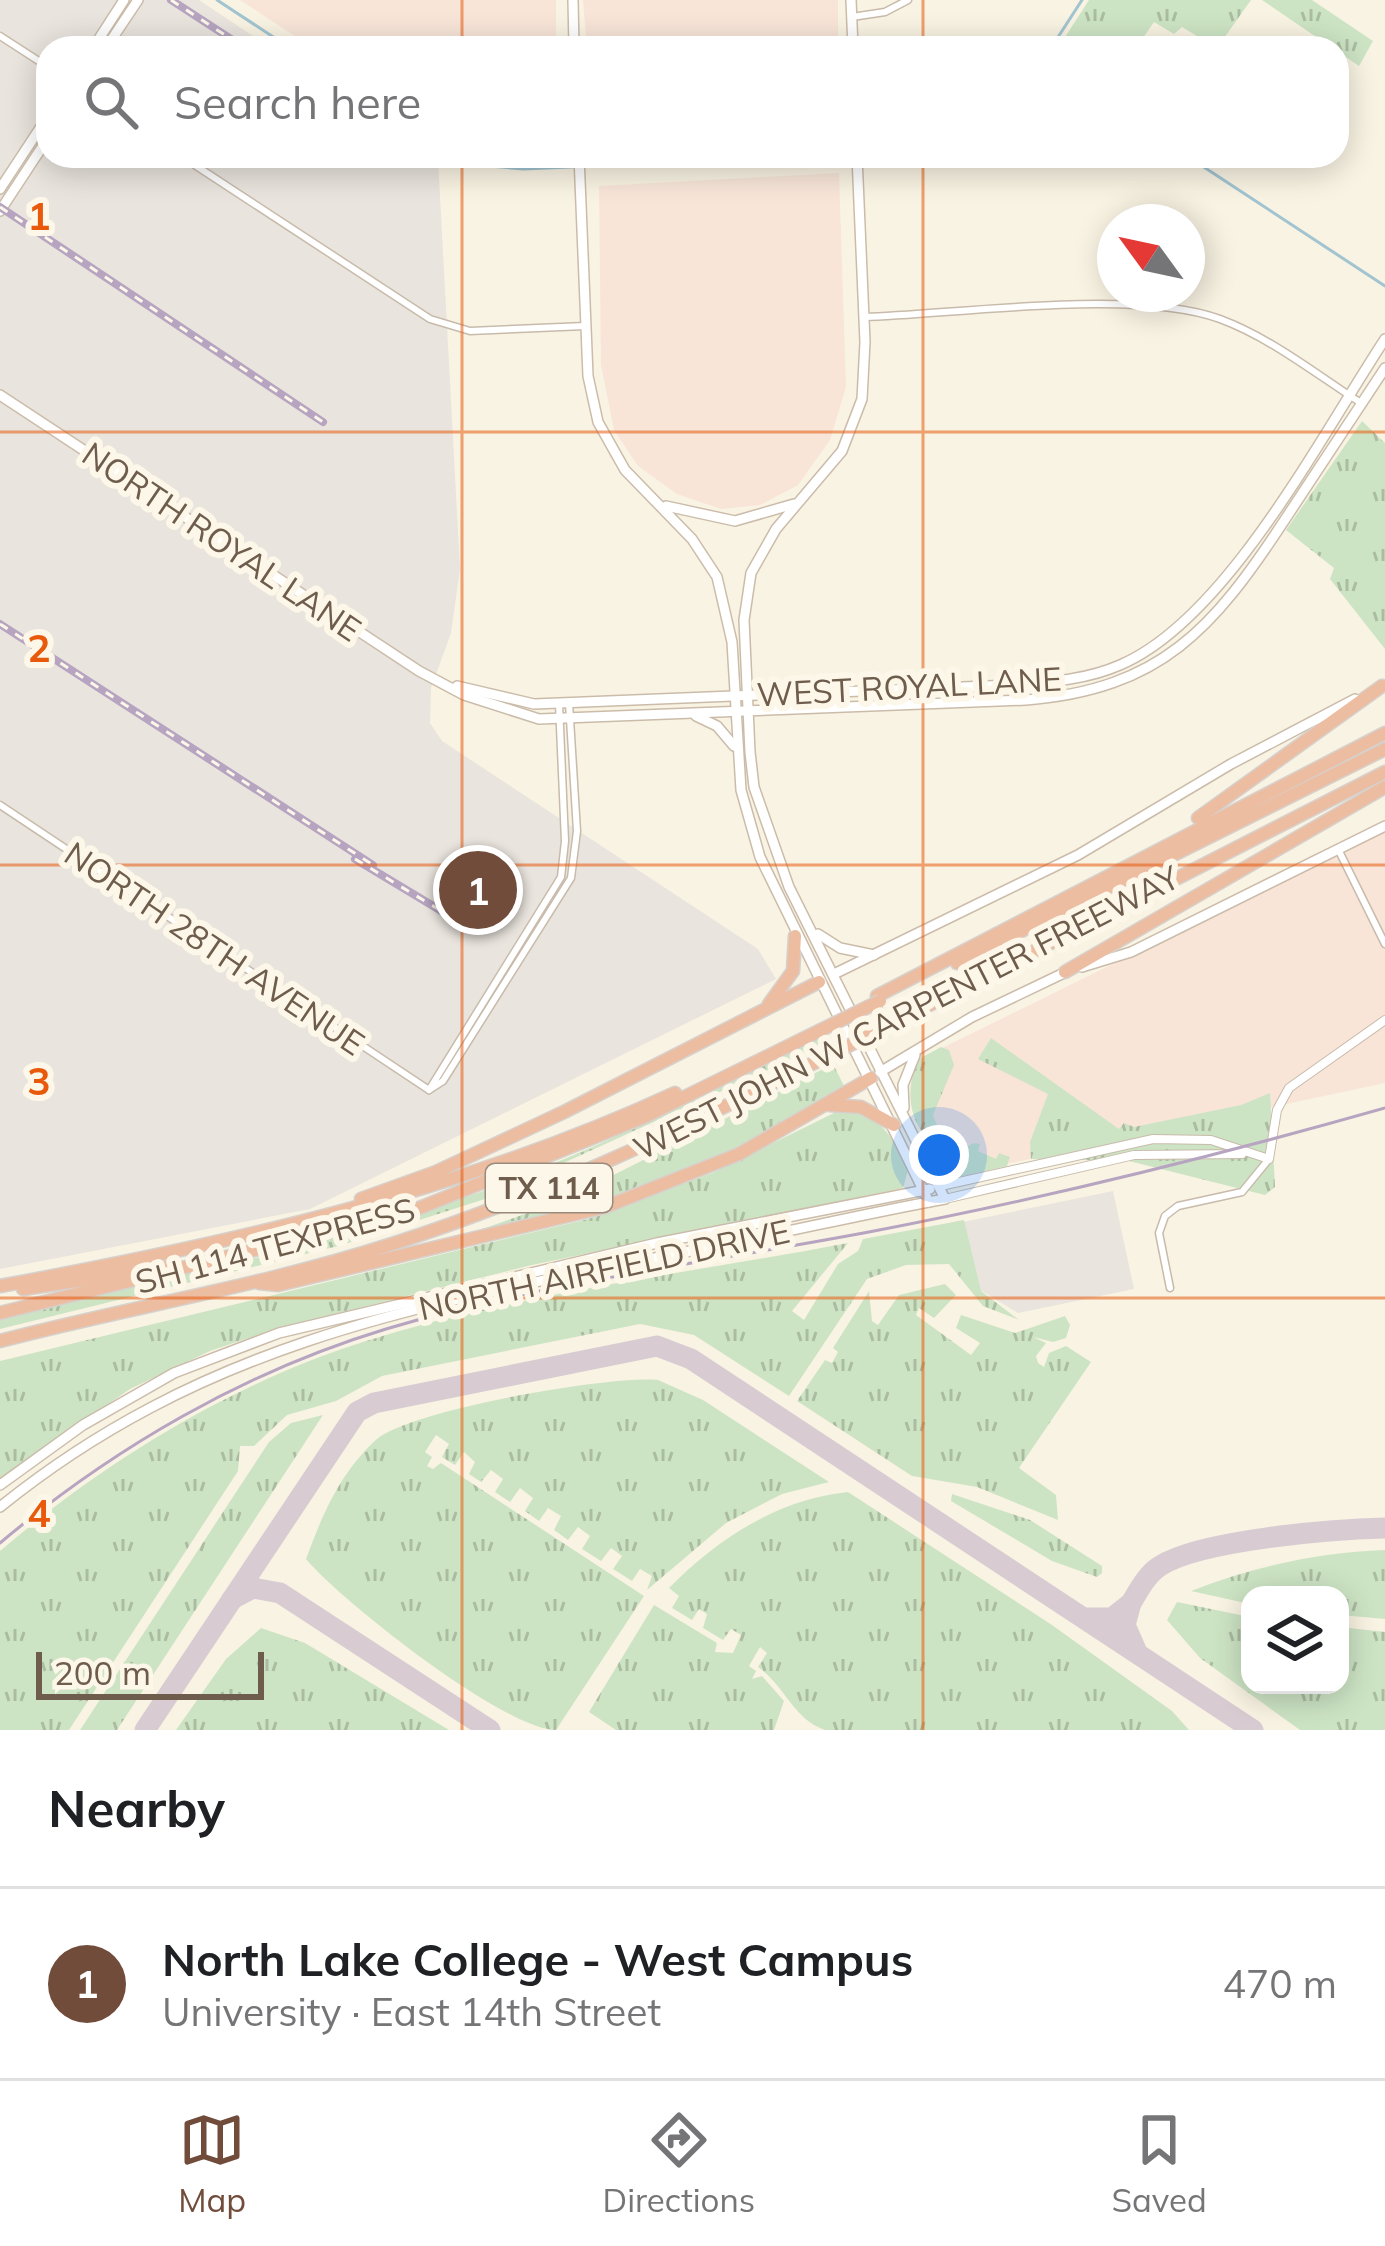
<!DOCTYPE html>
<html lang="en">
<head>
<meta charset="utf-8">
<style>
	:root { --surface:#fff; --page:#f2f2f2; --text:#202124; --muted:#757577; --line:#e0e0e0; --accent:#714c3a }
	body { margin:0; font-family:Mulish,sans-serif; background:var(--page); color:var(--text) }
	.controls { position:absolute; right:36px; bottom:36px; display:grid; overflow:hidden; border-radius:24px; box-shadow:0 6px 30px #0003 }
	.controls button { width:108px; height:108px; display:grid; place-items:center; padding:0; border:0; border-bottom:3px solid var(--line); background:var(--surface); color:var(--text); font:60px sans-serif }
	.compass { position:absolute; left:1097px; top:204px; width:108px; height:108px; border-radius:50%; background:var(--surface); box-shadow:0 6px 30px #0003; rotate:303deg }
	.scale { position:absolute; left:36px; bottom:30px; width:228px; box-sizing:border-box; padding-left:12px; border:6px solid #6e5c4c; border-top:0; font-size:33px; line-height:42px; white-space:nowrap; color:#6e5c4c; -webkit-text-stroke:9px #fcf7e8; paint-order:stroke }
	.you { position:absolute; left:939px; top:1155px; width:42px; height:42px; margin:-30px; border:9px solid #fff; border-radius:50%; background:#1a73e8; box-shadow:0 0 0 18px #1a73e833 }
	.badge { display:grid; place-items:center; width:78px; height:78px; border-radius:50%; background:var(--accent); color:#fff; font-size:39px; font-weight:700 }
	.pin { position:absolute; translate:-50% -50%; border:6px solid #fff; box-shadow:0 3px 12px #0006 }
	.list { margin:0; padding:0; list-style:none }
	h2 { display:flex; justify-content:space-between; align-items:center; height:156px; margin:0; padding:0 48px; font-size:51px }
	h2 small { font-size:39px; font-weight:400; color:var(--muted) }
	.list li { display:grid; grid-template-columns:78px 1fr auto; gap:36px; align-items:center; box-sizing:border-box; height:192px; padding:0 48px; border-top:3px solid var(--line) }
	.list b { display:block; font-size:45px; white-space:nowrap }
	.list p { margin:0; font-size:39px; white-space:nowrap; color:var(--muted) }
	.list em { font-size:39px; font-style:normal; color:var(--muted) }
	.icon { flex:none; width:66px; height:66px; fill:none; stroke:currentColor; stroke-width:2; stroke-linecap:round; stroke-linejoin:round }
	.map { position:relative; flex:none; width:1385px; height:1730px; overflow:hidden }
	.search { position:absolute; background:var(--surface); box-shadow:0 6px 30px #0003; left:36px; right:36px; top:36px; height:132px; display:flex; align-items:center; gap:30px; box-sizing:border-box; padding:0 42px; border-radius:36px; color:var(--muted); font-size:45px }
	.sheet { height:348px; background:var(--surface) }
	nav { display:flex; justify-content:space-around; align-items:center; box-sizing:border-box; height:168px; border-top:3px solid var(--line); background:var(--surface); font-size:33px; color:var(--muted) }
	nav a { display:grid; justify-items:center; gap:6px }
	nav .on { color:var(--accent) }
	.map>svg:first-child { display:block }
	.commercial { fill:#f8e5d8 }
	.industrial { fill:#e9e4dd }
	.grass { fill:url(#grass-tufts) }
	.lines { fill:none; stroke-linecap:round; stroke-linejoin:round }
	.stream { stroke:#a2c4d0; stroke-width:3 }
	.taxiway { stroke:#d8ccd2; stroke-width:21 }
	.minor-casing { stroke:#c8bbab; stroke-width:9 }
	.tertiary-casing { stroke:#c8bbab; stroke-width:10 }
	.secondary-casing { stroke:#cbbcaa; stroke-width:12 }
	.motorway-casing { stroke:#d6d1cd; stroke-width:15 }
	.minor { stroke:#fff; stroke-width:6 }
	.tertiary { stroke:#fff; stroke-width:8 }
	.secondary { stroke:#fff; stroke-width:9 }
	.motorway { stroke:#ecbda1; stroke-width:12 }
	.tram { stroke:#b6a4c0; stroke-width:3 }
	.rail-casing { stroke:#b6a4c0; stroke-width:8 }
	.rail { stroke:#fcf7e8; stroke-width:3; stroke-dasharray:9; stroke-linecap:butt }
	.motorway-bridge-casing { stroke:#d6d1cd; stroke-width:15; stroke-linecap:butt }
	.motorway-bridge { stroke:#ecbda1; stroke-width:12 }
	.grid { fill:none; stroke:#e8590c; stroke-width:3; stroke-opacity:0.55 }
	.labels { text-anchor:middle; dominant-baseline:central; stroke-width:12; stroke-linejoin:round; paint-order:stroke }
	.shield { fill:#fcf7e8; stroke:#998a7b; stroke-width:3 }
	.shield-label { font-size:30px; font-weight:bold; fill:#6e5c4c }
	.street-label { font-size:33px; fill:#6e5c4c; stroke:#fcf7e8 }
	.grid-label { font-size:39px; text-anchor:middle; font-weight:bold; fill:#e8590c; stroke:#fcf7e8; stroke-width:12; stroke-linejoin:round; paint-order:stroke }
</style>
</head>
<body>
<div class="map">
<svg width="1385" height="1730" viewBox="0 0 1385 1730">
	<defs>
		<pattern id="grass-tufts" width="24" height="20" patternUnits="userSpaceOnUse" patternTransform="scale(3)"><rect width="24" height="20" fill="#cde4c4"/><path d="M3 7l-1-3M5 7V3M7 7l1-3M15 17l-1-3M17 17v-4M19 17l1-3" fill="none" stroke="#abbca1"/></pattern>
	</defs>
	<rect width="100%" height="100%" fill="#f9f3e3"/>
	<!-- commercial -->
	<g class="commercial">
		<path d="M240,0H556V48H313Z"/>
		<path d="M583,0H838V48H587Z"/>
		<path d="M839,173L846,387L830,440L798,485L760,505L721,509L677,494L638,466L614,430L601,365L599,186Z"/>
		<path d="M1385,830V1083L950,1176L913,1106L934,1052Z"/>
	</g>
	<!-- industrial -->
	<g class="industrial">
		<path d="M0,0H199L271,48H48V156L438,159L460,569L451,633L431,688L430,723L442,741L758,949L776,979L310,1209L0,1269Z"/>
		<path d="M1113,1191L1134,1289L1018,1313L977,1288L963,1222Z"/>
	</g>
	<!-- grass -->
	<g class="grass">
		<path d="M1089,0H1251L1217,48L1182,27L1174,34L1154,22L1136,48H1058Z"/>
		<path d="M1262,0H1312L1373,41L1359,66Z"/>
		<path d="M1362,421L1385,443V649L1330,579L1334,568L1286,530Z"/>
		<path d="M991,1038L1119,1129L1124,1123L1134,1127L1241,1105L1270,1093L1275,1187L1265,1195L1129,1161L1031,1159L1030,1142L1048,1094L978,1059Z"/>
		<path d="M819,1039L823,1045L482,1200L338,1246L0,1329V1315C163,1279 329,1247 486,1190C601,1148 709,1092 819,1039Z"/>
		<path d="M941,1047L949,1050L954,1065L933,1115L942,1139L936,1145C908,1126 904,1088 919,1059Z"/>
		<path d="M833,1064L846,1090L744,1146L627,1196L474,1232L564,1200Z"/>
		<path d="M836,1112C875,1106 895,1138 908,1170L903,1188L532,1265L278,1328L210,1351L130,1389L0,1478V1361L588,1219L712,1173Z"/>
		<path d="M974,1143L980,1144L978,1151L996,1159L999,1153L1010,1157L1007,1166L954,1178L943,1172V1160Z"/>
		<path d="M964,1220L981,1291L1019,1320L983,1306L949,1264L906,1265L867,1279L789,1396L694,1335L640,1324L382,1376L336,1401L287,1415L254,1446H240L238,1471L69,1730H0V1551C105,1461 231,1384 363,1342C521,1292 686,1274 848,1243L792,1311L804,1320L838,1264L858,1251L863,1239Z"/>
		<path d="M945,1284L956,1295L934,1318L919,1308L916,1315L971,1355L980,1343L956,1328L961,1315L1015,1333L1065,1316L1070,1325L1066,1338L1053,1342L1033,1337L1046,1343L1036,1356L1038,1363L1044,1367L1049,1353L1066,1346L1091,1362L1019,1468L1056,1495L1058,1520L977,1487L912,1476L797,1401L825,1360L832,1363L838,1352L833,1348L869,1291L872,1321L878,1325L899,1295Z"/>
		<path d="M658,1380L703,1400L829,1482L782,1494L726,1523L647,1590L652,1576L640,1569L632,1581L613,1569L622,1556L611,1548L601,1561L582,1549L590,1536L578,1527L568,1540L554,1530L561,1516L548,1508L539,1521L525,1511L533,1498L520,1488L510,1502L495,1492L503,1479L491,1470L481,1482L469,1474L475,1462L464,1452L455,1465L442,1457L449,1444L436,1435L425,1452L432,1457L427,1466L433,1469L441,1463L644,1596L556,1730C505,1730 341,1601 306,1559C322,1515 341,1471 377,1439C410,1410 611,1375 658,1380Z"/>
		<path d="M323,1415L117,1730H80L269,1442L291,1423Z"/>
		<path d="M848,1492L1052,1625L1172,1711L1189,1730H825C793,1719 785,1686 758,1667L767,1653L760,1647L749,1666L756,1671L752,1679L762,1676L784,1701L774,1730H616L589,1712L654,1605L717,1643L715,1652L733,1653L741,1635L731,1629L723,1640L703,1628L707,1614L699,1609L692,1620L672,1608L679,1596L669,1588C717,1539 778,1499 848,1492Z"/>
		<path d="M952,1494L1030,1520L1102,1566V1573L1097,1577L1052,1561L951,1501Z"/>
		<path d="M1385,1550V1619L1340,1615V1595H1250V1604L1191,1591C1254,1567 1318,1552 1385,1550Z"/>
		<path d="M1177,1602L1250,1617V1685H1340V1627L1385,1632V1730H1300L1200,1658L1167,1620Z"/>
		<path d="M261,1628L305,1643L449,1730H176L226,1659Z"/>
	</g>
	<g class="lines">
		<!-- stream -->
		<g class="stream">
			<path d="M217,0L290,48"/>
			<path d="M1051,48L1082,0"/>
			<path d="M454,156L478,165L523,169L830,156"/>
			<path d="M1187,156L1385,286"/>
		</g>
		<!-- taxiway -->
		<g class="taxiway">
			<path d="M232,1599L253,1588L280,1593L490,1730"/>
			<path d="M1131,1603C1139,1590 1147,1574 1160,1566C1200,1540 1335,1529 1385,1528"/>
			<path d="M1088,1618H1112L1131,1603L1125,1625L1136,1650"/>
			<path d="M145,1730L357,1412L374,1403L657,1346L691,1359L1253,1730"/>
		</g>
		<defs>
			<g id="minor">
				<path d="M852,17L885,12L908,0"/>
				<path d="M0,36L48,67"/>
				<path d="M181,156L430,319L470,331L585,326"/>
				<path d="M864,317C958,314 1137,288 1220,319C1271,338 1316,374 1361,403"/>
				<path d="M0,805L429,1090"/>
				<path d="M1338,849L1385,944"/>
				<path d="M429,1090L443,1081L571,878L577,831L569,703"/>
				<path d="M429,1090L561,877L565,841L559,704"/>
				<path d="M1170,1288L1159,1233L1165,1216L1178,1206L1242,1192L1269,1159"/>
			</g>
			<g id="tertiary">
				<path d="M941,1186L1153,1139L1211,1140L1269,1159L1277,1110L1289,1088L1385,1020"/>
				<path d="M945,1199L1134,1155L1242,1154"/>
			</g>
			<g id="secondary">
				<path d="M573,0L574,48"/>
				<path d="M851,0L853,48"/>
				<path d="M93,48L124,0"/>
				<path d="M106,48L138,0"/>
				<path d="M579,156L588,376L598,422L625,470L692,539L717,577L732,642L741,790L760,857L929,1202"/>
				<path d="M0,189L48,116"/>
				<path d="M0,211L48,138"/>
				<path d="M0,395L419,671L464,695L539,719L1026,700C1161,689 1213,629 1284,521C1318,470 1351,419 1385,368"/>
				<path d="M666,506L735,521L794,504"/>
				<path d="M457,686L534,704L1012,685C1049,682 1086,680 1120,665C1226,620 1321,436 1385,339"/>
				<path d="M696,716L717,726L734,746"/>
				<path d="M818,934L840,948L874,955"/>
				<path d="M1082,967L1131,952L1385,826"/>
				<path d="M834,974L1078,855L1231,764L1355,699"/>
				<path d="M880,1072L972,1017L1066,972"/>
				<path d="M904,1108L903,1085L915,1055"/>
				<path d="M0,1485L83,1425L174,1373L279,1333L657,1243L930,1189"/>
				<path d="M0,1507C221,1328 461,1298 730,1243C801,1229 873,1212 945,1199L789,887L754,787L750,752L744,620L751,573L776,529L842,451L862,399L865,342L857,156"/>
			</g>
			<g id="motorway">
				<path d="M1198,818L1382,686"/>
				<path d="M957,963L1385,749"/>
				<path d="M1065,972L1385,787"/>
				<path d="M877,996L1385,733"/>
				<path d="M769,1004L793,971L795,936"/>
				<path d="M892,1024L1385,772"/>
				<path d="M829,1105L861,1107L894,1125"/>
				<path d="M361,1199L436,1172L564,1112L819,982"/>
				<path d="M259,1283L278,1285L605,1207L739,1154L871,1078"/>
				<path d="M0,1286C228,1244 464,1191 675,1093"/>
				<path d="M23,1289L169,1267"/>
				<path d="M0,1313L412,1211L644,1117L819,1031"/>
				<path d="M0,1341C129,1307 262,1286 389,1245C544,1196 687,1126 832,1054"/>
			</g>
		</defs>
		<!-- minor casing -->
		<use href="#minor" class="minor-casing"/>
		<!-- tertiary casing -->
		<use href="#tertiary" class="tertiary-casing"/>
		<!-- secondary casing -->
		<use href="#secondary" class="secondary-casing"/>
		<!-- motorway casing -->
		<use href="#motorway" class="motorway-casing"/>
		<!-- minor -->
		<use href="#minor" class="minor"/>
		<!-- tertiary -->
		<use href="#tertiary" class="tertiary"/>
		<!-- secondary -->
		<use href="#secondary" class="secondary"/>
		<!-- motorway -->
		<use href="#motorway" class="motorway"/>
		<!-- tram -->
		<path class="tram" d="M0,1543C113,1448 244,1372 386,1329C544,1282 712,1262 874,1231C1047,1198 1216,1156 1385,1108"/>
		<defs>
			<g id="rail">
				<path d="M171,0L245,48"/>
				<path d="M0,207L323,422"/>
				<path d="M0,624L373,865"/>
				<path d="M355,859L468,927"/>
			</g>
		</defs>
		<!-- rail casing -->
		<use href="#rail" class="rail-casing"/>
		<!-- rail -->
		<use href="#rail" class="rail"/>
		<defs>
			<g id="motorway-bridge">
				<path d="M819,1031L880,1001"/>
				<path d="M832,1054L892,1024"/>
			</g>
		</defs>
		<!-- motorway-bridge casing -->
		<use href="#motorway-bridge" class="motorway-bridge-casing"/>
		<!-- motorway-bridge -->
		<use href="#motorway-bridge" class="motorway-bridge"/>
	</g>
	<!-- grid -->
	<path class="grid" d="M462,0V48M923,0V48M462,156V1730M923,156V1730M0,432H1385M0,865H1385M0,1298H1385"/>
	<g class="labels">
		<!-- shield labels -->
		<rect class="shield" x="486" y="1164" width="126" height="48" rx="9"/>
		<g class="shield-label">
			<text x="549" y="1188">TX 114</text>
		</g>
		<!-- street labels -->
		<g class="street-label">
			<text transform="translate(222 541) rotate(34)">NORTH ROYAL LANE</text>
			<text transform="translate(909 686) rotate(-3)">WEST ROYAL LANE</text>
			<text transform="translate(215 948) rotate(34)">NORTH 28TH AVENUE</text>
			<text transform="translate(906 1012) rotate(-27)">WEST JOHN W CARPENTER FREEWAY</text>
			<text transform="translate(275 1245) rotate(-15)">SH 114 TEXPRESS</text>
			<text transform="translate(604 1269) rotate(-12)">NORTH AIRFIELD DRIVE</text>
		</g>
	</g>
	<g class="grid-label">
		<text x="39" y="230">1</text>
		<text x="39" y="662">2</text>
		<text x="39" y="1095">3</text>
		<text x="39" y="1527">4</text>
	</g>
</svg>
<div class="controls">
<button><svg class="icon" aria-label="layers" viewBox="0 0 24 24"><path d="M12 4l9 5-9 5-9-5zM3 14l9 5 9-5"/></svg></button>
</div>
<svg class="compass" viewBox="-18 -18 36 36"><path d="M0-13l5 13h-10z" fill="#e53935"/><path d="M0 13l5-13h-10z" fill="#757577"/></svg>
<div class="scale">200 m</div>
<div class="you"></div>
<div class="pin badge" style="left:478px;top:890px">1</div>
<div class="search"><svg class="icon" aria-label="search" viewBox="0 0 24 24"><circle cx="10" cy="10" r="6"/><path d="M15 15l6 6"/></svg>Search here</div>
</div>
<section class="sheet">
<h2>Nearby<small></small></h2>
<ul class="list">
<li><span class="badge">1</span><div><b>North Lake College - West Campus</b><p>University · East 14th Street</p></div><em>470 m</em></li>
</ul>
</section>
<nav>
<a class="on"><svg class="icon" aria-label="map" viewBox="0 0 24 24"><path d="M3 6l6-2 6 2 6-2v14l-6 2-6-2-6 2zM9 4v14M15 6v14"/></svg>Map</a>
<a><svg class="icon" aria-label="directions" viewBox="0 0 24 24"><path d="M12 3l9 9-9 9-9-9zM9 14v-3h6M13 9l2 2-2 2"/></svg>Directions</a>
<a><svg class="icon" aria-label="saved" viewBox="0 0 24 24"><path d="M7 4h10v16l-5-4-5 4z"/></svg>Saved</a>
</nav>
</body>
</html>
